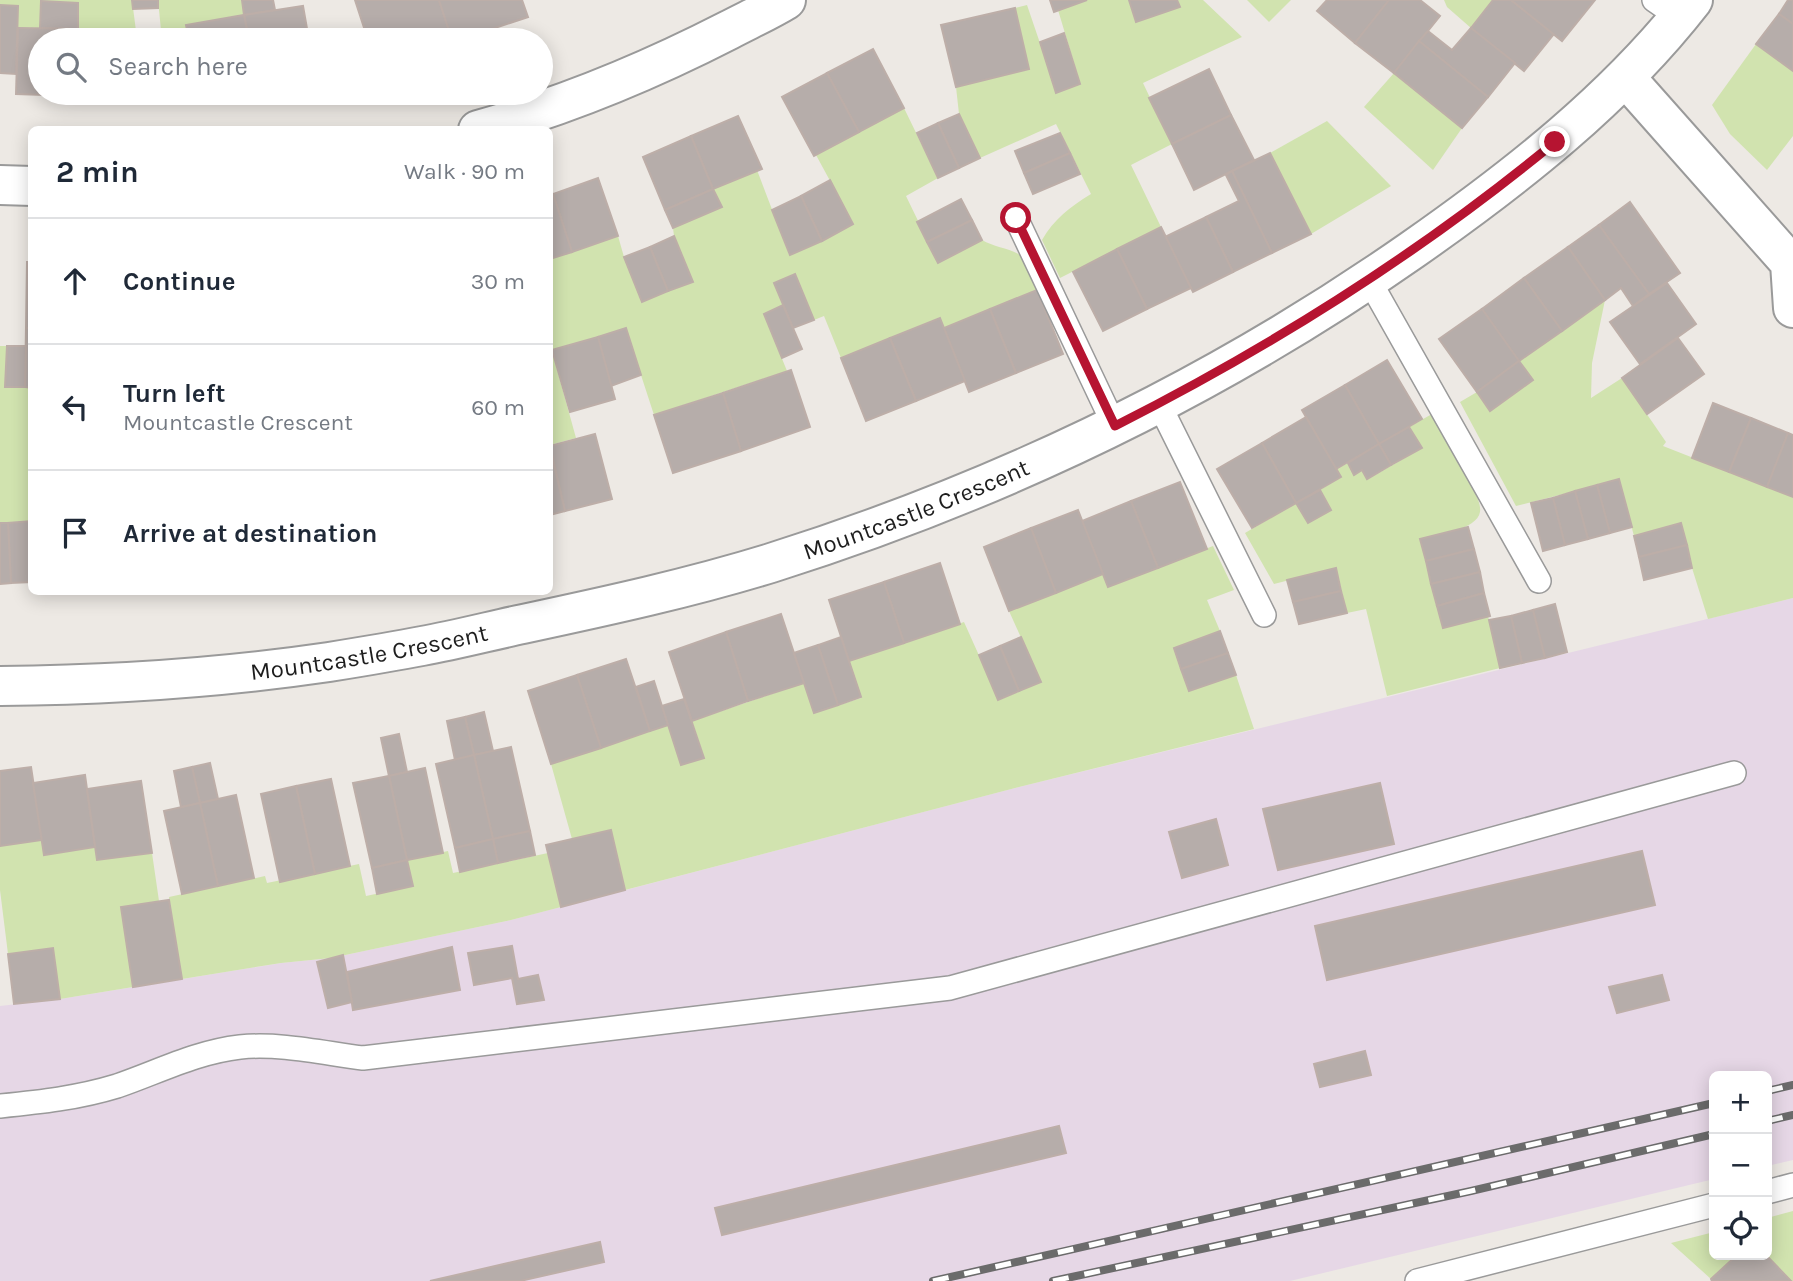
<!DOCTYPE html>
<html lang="en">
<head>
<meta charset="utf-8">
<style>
	:root { --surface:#fff; --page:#f6f6f7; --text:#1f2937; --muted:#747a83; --line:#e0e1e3 }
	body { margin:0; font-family:Karla,sans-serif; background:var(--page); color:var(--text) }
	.controls { position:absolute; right:21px; bottom:21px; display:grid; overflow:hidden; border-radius:10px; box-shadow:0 4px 18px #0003 }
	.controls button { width:63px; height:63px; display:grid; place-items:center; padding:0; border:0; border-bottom:2px solid var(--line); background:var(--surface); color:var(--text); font:35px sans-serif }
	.stop { position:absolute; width:21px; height:21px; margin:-16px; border:5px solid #b61431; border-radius:50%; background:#fff }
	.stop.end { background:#b61431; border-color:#fff; box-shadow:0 2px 7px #0008 }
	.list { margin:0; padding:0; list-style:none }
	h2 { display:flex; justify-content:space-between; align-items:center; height:91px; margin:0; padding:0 28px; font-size:30px }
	h2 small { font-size:23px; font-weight:400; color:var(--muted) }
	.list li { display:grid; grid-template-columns:46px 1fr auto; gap:21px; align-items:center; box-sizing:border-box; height:126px; padding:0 28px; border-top:2px solid var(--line) }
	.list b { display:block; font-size:26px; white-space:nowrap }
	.list p { margin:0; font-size:23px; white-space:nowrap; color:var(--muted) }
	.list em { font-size:23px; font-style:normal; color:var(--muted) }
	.icon { flex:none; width:38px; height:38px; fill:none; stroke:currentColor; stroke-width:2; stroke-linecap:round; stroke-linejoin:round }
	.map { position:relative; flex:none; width:1793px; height:1281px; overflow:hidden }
	.search { position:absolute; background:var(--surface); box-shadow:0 4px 18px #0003; left:28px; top:28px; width:525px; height:77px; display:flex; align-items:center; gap:18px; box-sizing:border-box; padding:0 24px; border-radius:38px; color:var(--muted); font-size:26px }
	.panel { position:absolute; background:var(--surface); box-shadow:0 4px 18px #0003; left:28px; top:126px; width:525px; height:469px; border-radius:10px }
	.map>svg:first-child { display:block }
	.industrial { fill:#e6d7e6 }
	.garden { fill:#d1e3af }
	.building { fill:#b6adaa; stroke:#bdaea8; stroke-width:2 }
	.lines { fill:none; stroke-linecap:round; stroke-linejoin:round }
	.lane-casing { stroke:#9a9a9a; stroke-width:26 }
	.street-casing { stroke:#9a9a9a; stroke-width:42 }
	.lane { stroke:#fff; stroke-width:23 }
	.street { stroke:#fff; stroke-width:38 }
	.rail-casing { stroke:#6b6b6b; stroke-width:8 }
	.rail { stroke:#fff; stroke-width:5; stroke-dasharray:16; stroke-linecap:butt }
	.route { stroke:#b61431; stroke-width:9 }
	.labels { text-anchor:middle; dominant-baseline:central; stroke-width:7; stroke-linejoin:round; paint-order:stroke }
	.street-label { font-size:24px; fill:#1d1d1d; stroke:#fff }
</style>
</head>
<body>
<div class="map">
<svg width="1793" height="1281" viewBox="0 0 1793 1281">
	<rect width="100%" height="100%" fill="#ede9e4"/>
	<!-- industrial -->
	<path class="industrial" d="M1793,598V1160L1767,1166V1076H1714V1179L1290,1281H0V1006L60,999L281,963L331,958L511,920L1023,786Z"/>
	<!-- garden -->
	<g class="garden">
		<path d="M0,0H132L136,31L78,29V3L41,1L40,28H18V6L0,5Z"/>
		<path d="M158,0H242L244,15L186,26L189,40H162Z"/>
		<path d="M1087,0H1129L1136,22L1179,7L1177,0H1203L1242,37L1143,83L1172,144L1131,165L1161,227L1060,278L1042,240C1054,219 1070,207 1091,194L1056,124L980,158L959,114L956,87L1029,69L1015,8L1027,5L1057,93L1080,83L1058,10Z"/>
		<path d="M1247,0H1291L1269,22Z"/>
		<path d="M1444,0H1493L1471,28L1447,7Z"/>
		<path d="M1756,44L1793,71V136L1767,170L1730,134L1712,105Z"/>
		<path d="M1394,73L1462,128L1433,170L1364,107Z"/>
		<path d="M904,108L938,178L906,196L938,262L982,240C995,248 1013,248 1024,258C1032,265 1036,280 1040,289L944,328L939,318L841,358L824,316L814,320L794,274L774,283L783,305L764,314L787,371L654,415L626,329L552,351L576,438L550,445V259L618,236L624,257L642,301L693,282L674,236L673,228L721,207L713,189L757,170L789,254L822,241L853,223L816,155Z"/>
		<path d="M1327,121L1391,186L1311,234L1270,153Z"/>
		<path d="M1605,300L1592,363L1591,398L1622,378L1666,442L1663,446L1793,497V598L1708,619L1692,568L1681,524L1634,536L1619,480L1516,506L1460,402L1477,392L1490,410L1532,380L1519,361Z"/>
		<path d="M0,346H7L6,387L31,388L32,521L0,523Z"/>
		<path d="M1432,414L1474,490C1477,497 1481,505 1480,512C1477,530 1436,535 1420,539L1443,628L1488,616L1500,668L1387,696L1366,609L1347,613L1336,568L1274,584L1245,533L1296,503L1330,509L1320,490L1341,477L1336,469L1348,463L1354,475L1362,470L1368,479L1422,448L1409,427Z"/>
		<path d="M1213,546L1234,590L1207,600L1220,631L1174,648L1189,690L1236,675L1254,729L1023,786L625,890L611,830L572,839L551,764L668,725L704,757L692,721L804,683L814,713L861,698L849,661L964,622L999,700L1041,682L1009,611L1103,574L1108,587Z"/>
		<path d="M42,840L44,855L95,847L97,860L152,853L159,901L121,908L133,987L60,999L53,949L8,954L0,890V846Z"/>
		<path d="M448,851L453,873L548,853L561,907L511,920L331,958L281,963L182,979L169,897L265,876L267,883L359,864L366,896L413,886L407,860Z"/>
		<path d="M1793,1211V1281H1791L1766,1255L1767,1218Z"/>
		<path d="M1714,1232V1255H1737L1711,1279L1671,1243Z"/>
	</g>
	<!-- building -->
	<g class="building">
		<path d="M132,0H158V8L133,9Z"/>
		<path d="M242,0H273L275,10L244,15Z"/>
		<path d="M355,0H439L452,40H368Z"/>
		<path d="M439,0H522L528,17L459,40H452Z"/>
		<path d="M1050,0H1087L1054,12Z"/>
		<path d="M1129,0H1177L1180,7L1136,22Z"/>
		<path d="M1327,0H1389L1355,43L1317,11Z"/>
		<path d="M1389,0H1420L1440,16L1394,73L1355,43Z"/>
		<path d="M1493,0H1511L1554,34L1524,71L1471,28Z"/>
		<path d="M1511,0H1595L1562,41Z"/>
		<path d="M1788,0H1793V24L1779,14Z"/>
		<path d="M41,1L78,3V29L40,28Z"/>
		<path d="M0,5L18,6L16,74L0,73Z"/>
		<path d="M303,6L309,40H249L244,15Z"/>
		<path d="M1015,8L1029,69L956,87L941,25Z"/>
		<path d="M1779,14L1793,24V71L1756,44Z"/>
		<path d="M244,15L249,40H189L186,25Z"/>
		<path d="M18,28L78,29L77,40H40V93H75V96L16,94Z"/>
		<path d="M1471,28L1515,63L1488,97L1419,41L1428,31L1452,50Z"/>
		<path d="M78,29L136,31V40H77Z"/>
		<path d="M1064,33L1080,84L1056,93L1040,42Z"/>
		<path d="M1419,41L1488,97L1462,128L1394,73Z"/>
		<path d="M873,49L904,108L859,132L827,73Z"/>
		<path d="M1209,69L1231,115L1172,144L1149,98Z"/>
		<path d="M827,73L859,132L814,156L782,97Z"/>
		<path d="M75,93H134V98L75,96Z"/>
		<path d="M959,114L980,158L959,168L938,123Z"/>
		<path d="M1231,115L1254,160L1194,190L1172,144Z"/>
		<path d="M738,116L762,169L713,189L691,136Z"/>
		<path d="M938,123L959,168L938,178L917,133Z"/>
		<path d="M1060,133L1070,153L1024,173L1015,151Z"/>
		<path d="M691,136L713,189L665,210L643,157Z"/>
		<path d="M1070,153L1080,174L1033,194L1024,173Z"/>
		<path d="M1270,153L1311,234L1272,253L1232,171Z"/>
		<path d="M1232,171L1272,253L1233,272L1206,217L1239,201L1226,175Z"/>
		<path d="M598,178L618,236L572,252L553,194Z"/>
		<path d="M830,180L853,224L822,241L801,196Z"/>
		<path d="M713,189L722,207L673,228L665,210Z"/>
		<path d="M553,194L572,252L550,259V195Z"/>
		<path d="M801,196L822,241L790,255L772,210Z"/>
		<path d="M961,199L972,220L927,242L917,222Z"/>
		<path d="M1630,202L1680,273L1649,294L1599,225Z"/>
		<path d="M1206,217L1233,272L1193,292L1165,237Z"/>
		<path d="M972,220L982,240L938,263L927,242Z"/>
		<path d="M1599,225L1649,294L1633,306L1621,288L1605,300L1568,247Z"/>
		<path d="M1161,227L1191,288L1147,309L1117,249Z"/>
		<path d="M674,236L693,282L668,291L650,247Z"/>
		<path d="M650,247L668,291L642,302L624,257Z"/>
		<path d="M1568,247L1605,300L1562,331L1524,278Z"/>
		<path d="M1117,249L1147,309L1103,331L1073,272Z"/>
		<path d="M27,262H32V328H26Z"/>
		<path d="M795,274L814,320L793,328L774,283Z"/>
		<path d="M1524,278L1562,331L1519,361L1482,309Z"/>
		<path d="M1667,283L1696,324L1640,364L1610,322Z"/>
		<path d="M1037,290L1063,354L1016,373L990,309Z"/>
		<path d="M783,305L802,349L782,358L764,314Z"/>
		<path d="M990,309L1016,373L969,392L944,328Z"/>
		<path d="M1482,309L1519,361L1477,392L1439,339Z"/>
		<path d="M940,318L965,381L916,401L890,338Z"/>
		<path d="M26,328H32V388L25,387Z"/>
		<path d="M626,328L641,375L611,386L598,337Z"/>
		<path d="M598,337L615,399L570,412L552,350Z"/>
		<path d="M890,338L916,401L866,421L841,358Z"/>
		<path d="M1678,338L1704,374L1647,414L1622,378Z"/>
		<path d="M7,346H26L25,387H5Z"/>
		<path d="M1387,360L1422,419L1379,444L1345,385Z"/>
		<path d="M1519,361L1533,380L1490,411L1477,392Z"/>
		<path d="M791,370L810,427L741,451L723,393Z"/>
		<path d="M1345,385L1379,444L1336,469L1302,410Z"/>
		<path d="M723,393L741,451L673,473L654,415Z"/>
		<path d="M1713,403L1751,418L1729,472L1692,458Z"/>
		<path d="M1306,417L1341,477L1296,503L1262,443Z"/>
		<path d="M1751,418L1788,433L1767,487L1729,472Z"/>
		<path d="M1409,427L1422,448L1391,465L1379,444Z"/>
		<path d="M1788,433L1793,435V497L1767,487Z"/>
		<path d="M595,434L612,499L565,511L550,446Z"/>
		<path d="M1262,443L1296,503L1252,528L1217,469Z"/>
		<path d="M1379,444L1391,465L1367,479L1362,470L1354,475L1348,463Z"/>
		<path d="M550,449L565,511L550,515Z"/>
		<path d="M1619,479L1632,527L1610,533L1597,485Z"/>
		<path d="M1180,482L1207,549L1158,568L1131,501Z"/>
		<path d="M1597,485L1610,533L1588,539L1575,491Z"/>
		<path d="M1320,490L1331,510L1308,523L1296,503Z"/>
		<path d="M1575,491L1588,539L1565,545L1553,498Z"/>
		<path d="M1553,498L1565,545L1543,551L1531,503Z"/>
		<path d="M1131,501L1158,568L1108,587L1082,521Z"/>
		<path d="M1078,510L1103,574L1056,593L1031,528Z"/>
		<path d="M32,521V582L11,583L8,523Z"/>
		<path d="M0,523H8L11,583L0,584Z"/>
		<path d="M1681,523L1687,545L1639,557L1634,536Z"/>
		<path d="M1468,527L1474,549L1426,561L1420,539Z"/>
		<path d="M1031,528L1056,593L1009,611L984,547Z"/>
		<path d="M1687,545L1692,568L1644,580L1639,557Z"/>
		<path d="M1474,549L1480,572L1431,584L1426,561Z"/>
		<path d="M940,563L960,624L904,643L884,582Z"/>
		<path d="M1336,568L1341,591L1293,602L1287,580Z"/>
		<path d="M1480,572L1484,593L1437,606L1431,584Z"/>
		<path d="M884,582L904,643L849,661L829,600Z"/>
		<path d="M1341,591L1347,613L1299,624L1293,602Z"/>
		<path d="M1484,593L1490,616L1443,628L1437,606Z"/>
		<path d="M1555,604L1567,652L1545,658L1533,610Z"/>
		<path d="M1533,610L1545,658L1522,663L1511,616Z"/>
		<path d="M781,614L804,683L748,701L726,632Z"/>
		<path d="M1511,616L1522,663L1500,668L1489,620Z"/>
		<path d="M1220,631L1228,653L1181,669L1174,648Z"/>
		<path d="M726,632L748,701L692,721L669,652Z"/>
		<path d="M841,637L861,697L838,705L818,645Z"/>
		<path d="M1021,637L1041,682L1019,691L1000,646Z"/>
		<path d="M818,645L838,705L814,713L794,653Z"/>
		<path d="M1000,646L1019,691L998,700L979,655Z"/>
		<path d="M1228,653L1236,675L1189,691L1181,669Z"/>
		<path d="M626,659L650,731L601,748L577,675Z"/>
		<path d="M577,675L601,748L551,764L528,691Z"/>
		<path d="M654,681L668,725L650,731L636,687Z"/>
		<path d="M684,699L704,758L681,765L662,706Z"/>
		<path d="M484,712L493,751L474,755L465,717Z"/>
		<path d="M465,717L474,755L455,760L447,721Z"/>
		<path d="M399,734L407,772L389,776L381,738Z"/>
		<path d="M511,747L530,831L493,839L474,755Z"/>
		<path d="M474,755L493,839L455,848L436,764Z"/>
		<path d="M210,763L218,799L200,803L192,767Z"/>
		<path d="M31,767L42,840L0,846V771Z"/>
		<path d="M192,767L200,803L181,807L174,771Z"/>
		<path d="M425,768L443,853L407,860L389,776Z"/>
		<path d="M85,775L95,847L44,855L33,783Z"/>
		<path d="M389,776L407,860L372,868L353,783Z"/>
		<path d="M331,779L350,866L315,874L296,786Z"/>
		<path d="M141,781L152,853L97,860L87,789Z"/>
		<path d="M1380,783L1394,844L1278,870L1263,809Z"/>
		<path d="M296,786L315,874L280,882L261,794Z"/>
		<path d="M236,795L254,878L218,886L200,803Z"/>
		<path d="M200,803L218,886L182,894L164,811Z"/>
		<path d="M1216,819L1228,865L1182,878L1169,832Z"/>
		<path d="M611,830L625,890L561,907L546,845Z"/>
		<path d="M530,831L535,855L498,863L493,839Z"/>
		<path d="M493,839L498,863L460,872L455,848Z"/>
		<path d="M1642,851L1655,905L1327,980L1315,926Z"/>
		<path d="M407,860L413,886L377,894L372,868Z"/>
		<path d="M169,900L182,979L133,987L121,907Z"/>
		<path d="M512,946L518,979L538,975L544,1000L517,1004L512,978L474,985L468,953Z"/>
		<path d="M452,947L460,990L353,1010L347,972Z"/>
		<path d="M53,948L60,999L14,1004L8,954Z"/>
		<path d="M343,955L352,1002L328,1008L317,962Z"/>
		<path d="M1662,975L1669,1000L1617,1013L1609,987Z"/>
		<path d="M1365,1051L1371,1075L1320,1087L1314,1064Z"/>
		<path d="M1059,1126L1066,1153L722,1235L715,1208Z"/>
		<path d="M600,1242L604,1262L520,1281H430Z"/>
		<path d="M1737,1255H1766L1791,1281H1712L1711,1279Z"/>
	</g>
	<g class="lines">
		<defs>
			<g id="lane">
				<path d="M1654,0L1680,18"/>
				<path d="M1016,218L1115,427"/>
				<path d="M1369,280L1539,581"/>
				<path d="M1159,404L1264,615"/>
				<path d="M0,1106C40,1102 78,1098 117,1086C158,1072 196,1052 240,1047C280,1043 323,1053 363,1058L950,988L1734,773"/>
				<path d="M1767,1192L1793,1185"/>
				<path d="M1417,1281L1714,1205"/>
			</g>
			<g id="street">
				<path d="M1626,78L1790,263L1793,308"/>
				<path d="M478,130C565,106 649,71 729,30C748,20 768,11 786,0"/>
				<path d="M0,185L32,186"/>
				<path id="s1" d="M0,686C110,685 220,678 329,662C360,657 391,652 422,646C456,640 490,631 523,624C607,606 690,588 771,563C999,491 1216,387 1412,250C1515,178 1616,99 1693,0"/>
			</g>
		</defs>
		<!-- lane casing -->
		<use href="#lane" class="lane-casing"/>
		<!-- street casing -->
		<use href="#street" class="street-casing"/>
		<!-- lane -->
		<use href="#lane" class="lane"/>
		<!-- street -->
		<use href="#street" class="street"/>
		<defs>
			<g id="rail">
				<path d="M1767,1091L1793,1085"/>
				<path d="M1767,1121L1793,1115"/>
				<path d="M933,1281L1714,1103"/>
				<path d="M1053,1281L1471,1191L1714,1134"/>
			</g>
		</defs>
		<!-- rail casing -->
		<use href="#rail" class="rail-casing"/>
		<!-- rail -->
		<use href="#rail" class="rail"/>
	</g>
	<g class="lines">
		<!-- route -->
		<path class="route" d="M1016,218L1115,426C1273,346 1418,255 1555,142"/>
	</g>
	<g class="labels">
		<!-- street labels -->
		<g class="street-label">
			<text stroke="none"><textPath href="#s1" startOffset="938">Mountcastle Crescent</textPath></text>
			<text stroke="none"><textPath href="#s1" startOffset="371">Mountcastle Crescent</textPath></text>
		</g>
	</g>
</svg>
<div class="controls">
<button>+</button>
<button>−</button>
<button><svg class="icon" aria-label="locate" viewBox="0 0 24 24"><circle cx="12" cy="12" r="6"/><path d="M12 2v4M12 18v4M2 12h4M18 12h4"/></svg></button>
</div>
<div class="stop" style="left:1016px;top:218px"></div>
<div class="stop end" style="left:1555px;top:142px"></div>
<div class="search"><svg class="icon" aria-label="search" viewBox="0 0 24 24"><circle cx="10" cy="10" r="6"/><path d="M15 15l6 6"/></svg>Search here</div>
<section class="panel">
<h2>2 min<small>Walk · 90 m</small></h2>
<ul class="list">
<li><svg class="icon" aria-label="ahead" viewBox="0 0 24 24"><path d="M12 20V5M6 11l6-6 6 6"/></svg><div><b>Continue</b></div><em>30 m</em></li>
<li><svg class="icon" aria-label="left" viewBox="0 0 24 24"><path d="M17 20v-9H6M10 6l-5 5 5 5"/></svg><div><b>Turn left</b><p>Mountcastle Crescent</p></div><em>60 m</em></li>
<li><svg class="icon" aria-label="arrive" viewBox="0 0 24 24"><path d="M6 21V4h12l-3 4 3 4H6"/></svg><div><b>Arrive at destination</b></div></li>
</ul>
</section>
</div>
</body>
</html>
